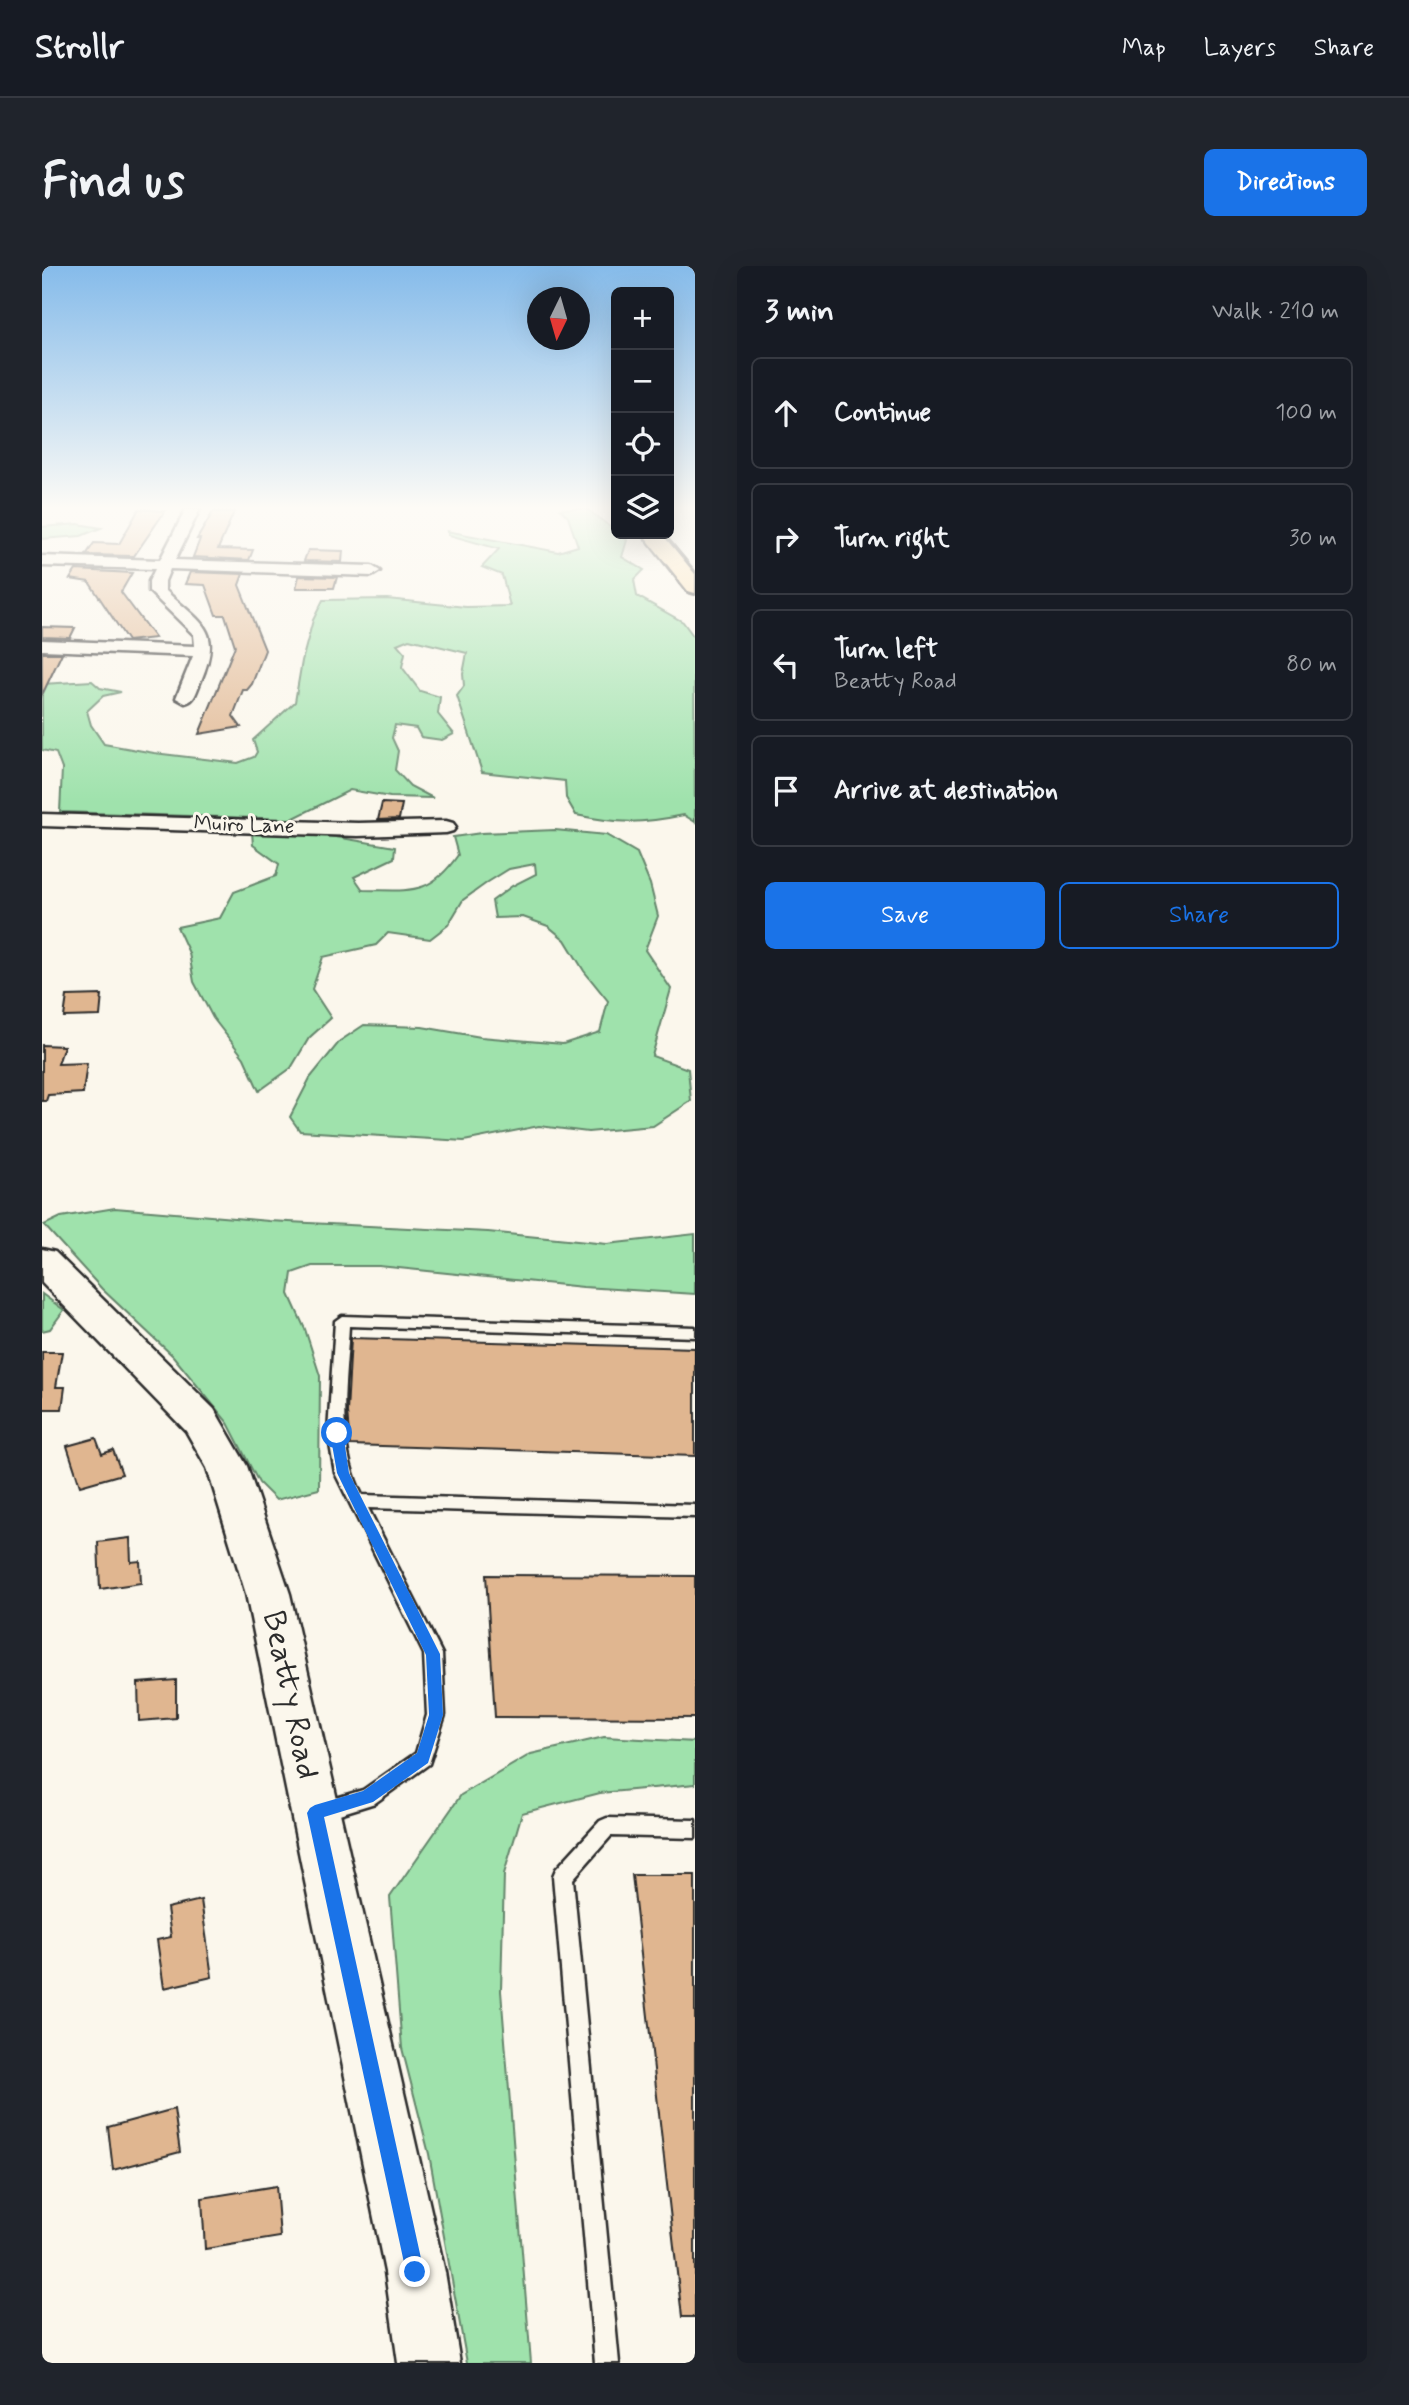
<!DOCTYPE html>
<html lang="en">
<head>
<meta charset="utf-8">
<style>
	:root { --surface:#171b24; --page:#20242c; --text:#f1f3f6; --muted:#9ea1a6; --line:#363941; --accent:#1a73e8 }
	body { margin:0; font-family:Mynerve,sans-serif; background:var(--page); color:var(--text) }
	.controls { position:absolute; right:21px; top:21px; display:grid; overflow:hidden; border-radius:10px; box-shadow:0 7px 28px #0002 }
	.controls button { width:63px; height:63px; display:grid; place-items:center; padding:0; border:0; border-bottom:2px solid var(--line); background:var(--surface); color:var(--text); font:35px sans-serif }
	.compass { position:absolute; left:485px; top:21px; width:63px; height:63px; border-radius:50%; background:var(--surface); box-shadow:0 7px 28px #0002; rotate:185deg }
	.stop { position:absolute; width:21px; height:21px; margin:-16px; border:5px solid #1a73e8; border-radius:50%; background:#fff }
	.stop.end { background:#1a73e8; border-color:#fff; box-shadow:0 2px 7px #0008 }
	.list { margin:0; padding:0; list-style:none }
	h2 { display:flex; justify-content:space-between; align-items:center; height:91px; margin:0; padding:0 28px; font-size:30px }
	h2 small { font-size:23px; font-weight:400; color:var(--muted) }
	.list li { display:grid; grid-template-columns:46px 1fr auto; gap:21px; align-items:center; box-sizing:border-box; height:112px; margin:0 14px 14px; padding:0 14px; border:2px solid var(--line); border-radius:10px }
	.list b { display:block; font-size:26px; white-space:nowrap }
	.list p { margin:0; font-size:23px; white-space:nowrap; color:var(--muted) }
	.list em { font-size:23px; font-style:normal; color:var(--muted) }
	.actions { display:flex; gap:14px; padding:21px 28px }
	.actions a { flex:1; padding:16px 0; border:2px solid var(--accent); border-radius:10px; text-align:center; font-size:24px; color:var(--accent) }
	.actions .main { background:var(--accent); color:#fff }
	.icon { flex:none; width:38px; height:38px; fill:none; stroke:currentColor; stroke-width:2; stroke-linecap:round; stroke-linejoin:round }
	.map { position:relative; flex:none; width:653px; height:2097px; overflow:hidden; border-radius:10px }
	header { display:flex; align-items:center; gap:42px; box-sizing:border-box; height:98px; padding:0 35px; background:var(--surface); border-bottom:2px solid var(--line) }
	header strong { font-size:33px }
	nav { display:flex; gap:38px; margin-inline-start:auto; font-size:24px }
	.intro { display:flex; align-items:center; justify-content:space-between; box-sizing:border-box; height:168px; padding:0 42px }
	h1 { margin:0; font-size:49px }
	.button { padding:18px 32px; border-radius:10px; background:var(--accent); color:#fff; font-size:24px; font-weight:700 }
	main { display:flex; gap:42px; padding:0 42px }
	aside { flex:1; background:var(--surface); border-radius:10px; box-shadow:0 7px 28px #0002 }
	.map>svg:first-child { display:block }
	.green { fill:#9fe2ac; stroke:#65866c; stroke-width:2 }
	.building { fill:#e0b690; stroke:#2b2b2b; stroke-width:2 }
	.lines { fill:none; stroke-linecap:round; stroke-linejoin:round }
	.service-casing { stroke:#2b2b2b; stroke-width:5 }
	.minor-casing { stroke:#2b2b2b; stroke-width:5 }
	.tertiary-casing { stroke:#2b2b2b; stroke-width:5 }
	.motorway-casing { stroke:#2b2b2b; stroke-width:6 }
	.service { fill:#fbf7ec; fill-rule:evenodd }
	.minor { fill:#fbf7ec; fill-rule:evenodd }
	.tertiary { fill:#fbf7ec; fill-rule:evenodd }
	.motorway { fill:#fbddab; fill-rule:evenodd }
	.route { fill:#1a73e8 }
	.labels { text-anchor:middle; dominant-baseline:central; stroke-width:6; stroke-linejoin:round; paint-order:stroke }
	.far-street-label { font-size:21px; fill:#2b2b2b; stroke:#fbf7ec }
	.near-street-label { font-size:32px; fill:#2b2b2b; stroke:#fbf7ec }
</style>
</head>
<body>
<header>
<strong>Strollr</strong>
<nav><a>Map</a><a>Layers</a><a>Share</a></nav>
</header>
<div class="intro"><h1>Find us</h1><a class="button">Directions</a></div>
<main>
<div class="map">
<svg width="653" height="2097" viewBox="0 0 653 2097">
	<rect width="100%" height="100%" fill="#fbf7ec"/>
	<filter id="ink" filterUnits="userSpaceOnUse"><feTurbulence type="fractalNoise" baseFrequency=".0143" numOctaves="2"/><feDisplacementMap in="SourceGraphic" scale="14" xChannelSelector="R" yChannelSelector="G"/><feConvolveMatrix kernelMatrix="1 2 1 2 8 2 1 2 1" color-interpolation-filters="sRGB"/></filter>
	<g filter="url(#ink)">
		<!-- green -->
		<g class="green">
			<path d="M518,243H545L585,274L580,291L602,304L592,314L595,330L641,356L652,371L653,556L642,549C599,558 577,558 534,549L524,532L523,515L440,506L415,430L422,420L421,408L425,387L367,373L355,378L363,387L360,401L378,425L398,431L396,448L412,468L400,474L379,471L374,462L353,459L350,472L356,485L353,504L368,520L391,532L348,531L308,524L250,553L18,546L20,503L14,487L0,484V418L50,415L58,422L79,426L61,430L45,445L49,459L62,478L112,487L196,497L212,491L215,486L211,474L253,436L260,395L271,354L281,334L345,333L424,341L468,340L460,309L440,301L457,283L407,269L405,265L516,286L536,280L526,251Z"/>
			<path d="M36,258L59,262L39,270L0,273V261Z"/>
			<path d="M513,564L564,569L595,587L608,618L616,650L603,684L629,723L610,790L646,803L649,835L611,860L546,866L497,860L422,875L258,865L248,851L268,812L298,775L322,759L380,761L439,771L521,778L558,766L566,735L542,705L523,674L506,660L481,651L453,652L450,635L470,620L494,608L493,598L467,603L446,616L421,634L406,659L388,673L346,667L334,679L281,691L270,723L289,752L267,772L249,802L217,825L202,792L171,752L152,716L147,687L135,661L178,652L192,626L234,610L237,598L211,579L210,566L270,567L353,581L352,592L312,611L321,624C368,624 387,631 416,589L411,571L439,567Z"/>
			<path d="M73,942L227,955L446,966L565,978L653,968V1028L541,1021L337,1000H270L250,1007L247,1028L263,1063L278,1110L277,1223L234,1234L217,1217L186,1157L131,1090L60,1023L2,959L19,951Z"/>
			<path d="M0,1028L22,1044L8,1063L0,1065Z"/>
			<path d="M562,1471L653,1476V1518L558,1527L480,1547L462,1608L459,1725L489,2097H425L387,1888L360,1782L348,1631L419,1529L489,1488Z"/>
		</g>
		<!-- building -->
		<g class="building">
			<path d="M97,243L123,245L92,290L44,289L52,277L77,278Z"/>
			<path d="M171,246H192L176,283L211,284L207,294L151,291L158,273H155Z"/>
			<path d="M266,284L301,285L300,296L262,295Z"/>
			<path d="M34,304L90,307L79,326L113,372L86,375L47,316L28,313Z"/>
			<path d="M148,306L201,308L197,319L223,384L210,418L205,424H201L191,450L199,461L157,468L193,380L183,349H174L163,319L143,318Z"/>
			<path d="M257,310L295,311L292,322H254Z"/>
			<path d="M0,361L33,362L28,372L0,371Z"/>
			<path d="M0,387H20L0,429Z"/>
			<path d="M340,537L360,538L357,553L336,554Z"/>
			<path d="M60,729L58,750L22,751L25,730Z"/>
			<path d="M0,779L22,780L16,798L45,797L41,827L6,829L4,835H0Z"/>
			<path d="M309,1072L653,1082V1190L308,1179L305,1146Z"/>
			<path d="M0,1086H20L14,1121H23L20,1143H0Z"/>
			<path d="M54,1172L60,1188L71,1184L80,1208L38,1220L25,1180Z"/>
			<path d="M88,1272L89,1296L98,1295L99,1317L58,1323L56,1276Z"/>
			<path d="M444,1309L653,1310V1452L453,1451Z"/>
			<path d="M134,1414V1452L97,1455L96,1417Z"/>
			<path d="M590,1609H653V2051H640Z"/>
			<path d="M159,1634L170,1711L122,1722L115,1674L129,1671L125,1642Z"/>
			<path d="M132,1843L138,1886L71,1904L66,1861Z"/>
			<path d="M234,1920L238,1971L163,1983L160,1932Z"/>
		</g>
		<g class="lines">
			<defs>
				<g id="service">
					<path d="M300,1050L653,1061V1071L307,1060C304,1117 293,1176 320,1229L653,1239V1251L326,1242L400,1388L403,1449L387,1498L333,1537L278,1554L271,1551L269,1545L271,1539L321,1524L374,1487L385,1449L382,1388L293,1207L286,1167L293,1055Z"/>
					<path d="M565,1552L653,1554V1572L569,1570L531,1613L577,2097H553L511,1610L514,1603L558,1555Z"/>
				</g>
				<g id="minor">
					<path d="M144,243H158L133,294L330,300L338,305L330,310L128,303L123,315V324C160,359 182,362 158,417C154,426 153,435 143,437L134,432L151,390L0,384V374L153,380L152,369L107,325V315L113,303L0,300V290L118,294Z"/>
					<path d="M0,548L316,557L404,555L411,557L414,561L411,565L404,567L316,570L0,560Z"/>
				</g>
				<path id="tertiary" d="M0,983L13,986L172,1143L205,1200L248,1328L403,2006L418,2097H356L343,2006L204,1328L165,1202L144,1165L0,1017Z"/>
				<path id="motorway" d="M601,268H620L653,308V327L646,325Z"/>
			</defs>
			<!-- service casing -->
			<use href="#service" class="service-casing"/>
			<!-- minor casing -->
			<use href="#minor" class="minor-casing"/>
			<!-- tertiary casing -->
			<use href="#tertiary" class="tertiary-casing"/>
			<!-- motorway casing -->
			<use href="#motorway" class="motorway-casing"/>
			<!-- service -->
			<use href="#service" class="service"/>
			<!-- minor -->
			<use href="#minor" class="minor"/>
			<!-- tertiary -->
			<use href="#tertiary" class="tertiary"/>
			<!-- motorway -->
			<use href="#motorway" class="motorway"/>
		</g>
	</g>
	<!-- sky -->
	<linearGradient id="sky" x2="0" y2="1"><stop stop-color="#85bbea"/><stop offset="0.45" stop-color="#fdfbf6"/><stop offset="1" stop-color="#fdfbf6" stop-opacity="0"/></linearGradient>
	<rect width="653" height="537" fill="url(#sky)"/>
	<!-- route -->
	<path class="route" d="M295,1162L301,1167L307,1207L398,1388L401,1449L386,1497L331,1536L282,1551L382,2006L379,2012L373,2015L366,2012L364,2006L265,1547L268,1542L273,1539L321,1525L375,1487L387,1449L384,1389L295,1207L288,1167Z"/>
	<g class="labels">
		<!-- far-street labels -->
		<g class="far-street-label">
			<text transform="translate(202 559) rotate(2)">Muiro Lane</text>
		</g>
		<!-- near-street labels -->
		<g class="near-street-label">
			<text transform="translate(248 1429) rotate(78)">Beatty Road</text>
		</g>
	</g>
</svg>
<div class="controls">
<button>+</button>
<button>−</button>
<button><svg class="icon" aria-label="locate" viewBox="0 0 24 24"><circle cx="12" cy="12" r="6"/><path d="M12 2v4M12 18v4M2 12h4M18 12h4"/></svg></button>
<button><svg class="icon" aria-label="layers" viewBox="0 0 24 24"><path d="M12 4l9 5-9 5-9-5zM3 14l9 5 9-5"/></svg></button>
</div>
<svg class="compass" viewBox="-18 -18 36 36"><path d="M0-13l5 13h-10z" fill="#e53935"/><path d="M0 13l5-13h-10z" fill="#9ea1a6"/></svg>
<div class="stop" style="left:295px;top:1167px"></div>
<div class="stop end" style="left:373px;top:2006px"></div>
</div>
<aside>
<h2>3 min<small>Walk · 210 m</small></h2>
<ul class="list">
<li><svg class="icon" aria-label="ahead" viewBox="0 0 24 24"><path d="M12 20V5M6 11l6-6 6 6"/></svg><div><b>Continue</b></div><em>100 m</em></li>
<li><svg class="icon" aria-label="right" viewBox="0 0 24 24"><path d="M7 20v-9h11M14 6l5 5-5 5"/></svg><div><b>Turn right</b></div><em>30 m</em></li>
<li><svg class="icon" aria-label="left" viewBox="0 0 24 24"><path d="M17 20v-9H6M10 6l-5 5 5 5"/></svg><div><b>Turn left</b><p>Beatty Road</p></div><em>80 m</em></li>
<li><svg class="icon" aria-label="arrive" viewBox="0 0 24 24"><path d="M6 21V4h12l-3 4 3 4H6"/></svg><div><b>Arrive at destination</b></div></li>
</ul>
<div class="actions"><a class="main">Save</a><a>Share</a></div>
</aside>
</main>
</body>
</html>
